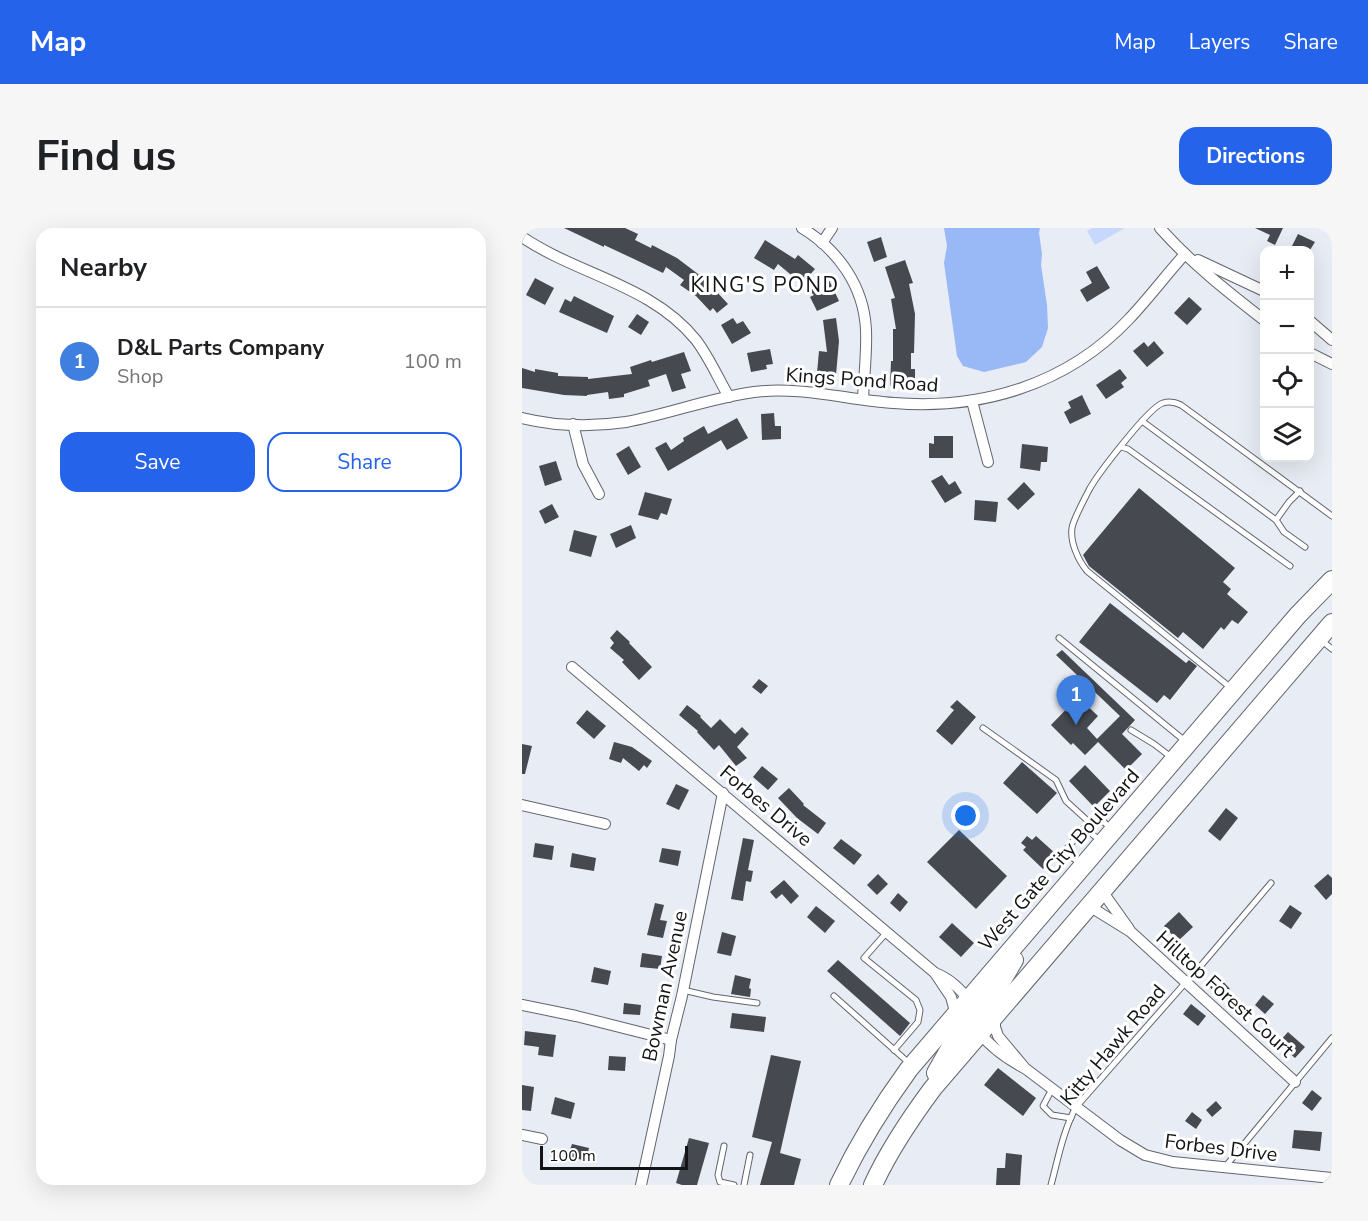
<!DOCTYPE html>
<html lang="en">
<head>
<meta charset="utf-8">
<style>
	:root { --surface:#fff; --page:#f6f6f6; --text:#202124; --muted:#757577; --line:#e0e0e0; --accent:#2563eb }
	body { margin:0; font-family:"Nunito Sans",sans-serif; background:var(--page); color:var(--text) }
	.controls { position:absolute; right:18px; top:18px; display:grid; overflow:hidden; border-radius:12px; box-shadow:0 6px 24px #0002 }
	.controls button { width:54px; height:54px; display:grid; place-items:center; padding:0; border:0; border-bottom:2px solid var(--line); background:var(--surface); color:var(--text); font:30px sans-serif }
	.scale { position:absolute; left:18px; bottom:15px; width:148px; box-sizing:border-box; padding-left:6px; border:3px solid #121416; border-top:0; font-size:16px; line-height:21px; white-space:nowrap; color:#121416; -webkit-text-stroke:4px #fff; paint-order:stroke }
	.you { position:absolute; left:444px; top:588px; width:21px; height:21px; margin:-15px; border:4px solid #fff; border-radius:50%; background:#1a73e8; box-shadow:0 0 0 9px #1a73e833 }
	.badge { display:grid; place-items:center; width:39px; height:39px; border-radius:50%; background:var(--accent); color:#fff; font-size:20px; font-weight:700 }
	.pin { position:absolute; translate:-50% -50px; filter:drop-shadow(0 2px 3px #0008) }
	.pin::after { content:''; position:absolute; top:32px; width:21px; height:18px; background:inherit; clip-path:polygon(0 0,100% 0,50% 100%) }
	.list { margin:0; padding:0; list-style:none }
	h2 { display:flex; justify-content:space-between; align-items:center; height:78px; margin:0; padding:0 24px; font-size:26px }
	h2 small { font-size:20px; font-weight:400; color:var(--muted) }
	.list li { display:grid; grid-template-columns:39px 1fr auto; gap:18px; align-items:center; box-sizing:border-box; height:108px; padding:0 24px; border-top:2px solid var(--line) }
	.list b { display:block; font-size:22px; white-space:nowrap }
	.list p { margin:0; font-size:20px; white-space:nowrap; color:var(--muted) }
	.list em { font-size:20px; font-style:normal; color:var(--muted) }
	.actions { display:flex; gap:12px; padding:18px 24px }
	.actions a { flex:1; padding:14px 0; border:2px solid var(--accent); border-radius:18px; text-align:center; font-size:21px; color:var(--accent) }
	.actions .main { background:var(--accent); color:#fff }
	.icon { flex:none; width:33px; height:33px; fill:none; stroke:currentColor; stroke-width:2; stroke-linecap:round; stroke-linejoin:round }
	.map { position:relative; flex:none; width:810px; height:957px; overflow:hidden; border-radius:18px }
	header { display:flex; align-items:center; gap:36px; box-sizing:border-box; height:84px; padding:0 30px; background:var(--accent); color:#fff }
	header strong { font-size:28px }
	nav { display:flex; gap:33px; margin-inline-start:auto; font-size:21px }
	.intro { display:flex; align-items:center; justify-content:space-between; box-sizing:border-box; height:144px; padding:0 36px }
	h1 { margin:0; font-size:42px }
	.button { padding:15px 27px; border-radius:18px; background:var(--accent); color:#fff; font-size:21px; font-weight:700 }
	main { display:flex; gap:36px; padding:0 36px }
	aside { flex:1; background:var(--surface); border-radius:18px; box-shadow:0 6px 24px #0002 }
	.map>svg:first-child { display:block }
	.green { fill:#c6d8fd }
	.water { fill:#99b8f6 }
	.building { fill:#46494f }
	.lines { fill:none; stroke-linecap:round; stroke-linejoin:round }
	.service-casing { stroke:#62656c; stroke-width:7 }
	.minor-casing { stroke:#62656c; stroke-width:12 }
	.primary-casing { stroke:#62656c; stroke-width:20 }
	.service { stroke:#fff; stroke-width:5 }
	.minor { stroke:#fff; stroke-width:10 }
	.primary { stroke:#fff; stroke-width:18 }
	.labels { text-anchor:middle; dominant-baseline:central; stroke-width:6; stroke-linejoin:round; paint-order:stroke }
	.street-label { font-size:20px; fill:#121416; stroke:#fff }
	.neighbourhood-label { font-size:21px; letter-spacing:1.5px; fill:#121416; stroke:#fff }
</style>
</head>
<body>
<header>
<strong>Map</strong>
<nav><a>Map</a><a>Layers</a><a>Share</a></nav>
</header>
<div class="intro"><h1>Find us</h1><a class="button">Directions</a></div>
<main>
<aside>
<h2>Nearby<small></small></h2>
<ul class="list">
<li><span class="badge" style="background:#3f7fe0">1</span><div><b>D&amp;L Parts Company</b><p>Shop</p></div><em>100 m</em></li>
</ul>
<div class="actions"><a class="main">Save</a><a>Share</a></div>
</aside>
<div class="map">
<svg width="810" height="957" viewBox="0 0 810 957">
	<rect width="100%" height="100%" fill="#e8ecf4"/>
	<!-- green -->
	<path class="green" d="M570,0H603L573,17L565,3Z"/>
	<!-- water -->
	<path class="water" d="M422,0H518L517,5L520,26L519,37L525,77L526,100L520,119L504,134L462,144L441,138L435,128L422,35L425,18Z"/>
	<!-- building -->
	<g class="building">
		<path d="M42,0H103L116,6L113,12L129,20L130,17L155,30L184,52L206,76L195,85L191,80L188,83L174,68L158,57L162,52L144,39L141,45L112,31L82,17V19Z"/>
		<path d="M733,0H761L753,17L745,13L748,7Z"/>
		<path d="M776,6L793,14L788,22H774L769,20Z"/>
		<path d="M359,9L365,29L352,34L345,14Z"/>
		<path d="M243,12L273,31L276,27L293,41L280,56L256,36L252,42L232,30Z"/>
		<path d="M383,32L391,55L387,56L393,86L392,125H389V141H393V159L368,158L369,133H371V101H374L369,71L373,70L363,39Z"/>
		<path d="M575,38L588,60L565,74L558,62L570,55L564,44Z"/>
		<path d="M13,50L32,60L23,77L4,67Z"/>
		<path d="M307,52L317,73L295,83L288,69L292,67L286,61Z"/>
		<path d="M52,68L92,88L85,105L37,84L43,71L49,74Z"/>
		<path d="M667,69L680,81L665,97L652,85Z"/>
		<path d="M115,86L127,94L119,107L106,99Z"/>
		<path d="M211,90L215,96L221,93L229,105L210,116L199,97Z"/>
		<path d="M314,90L317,113L314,147L295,145L297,123L305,124L301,92Z"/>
		<path d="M632,113L642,125L625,139L611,123L622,114L626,119Z"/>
		<path d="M248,121L251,136L244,137L245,141L229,144L225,125Z"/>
		<path d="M162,124L169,143L159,146L164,160L150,164L144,146L126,152L128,158L102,166V169L87,171L86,164L65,167V168L42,167L0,160V140L13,144V141L36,145V148L66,149V151L110,146L108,139L129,132L130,134Z"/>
		<path d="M598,141L605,150L599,155L602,159L584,171L574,157Z"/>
		<path d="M560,167L569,186L548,196L542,184L549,180L546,174Z"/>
		<path d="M252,185L253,198H259V211L240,212L239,186Z"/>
		<path d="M215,190L226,210L205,222L199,212L146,243L133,220L144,214L149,222L162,213L161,210L182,198L186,206Z"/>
		<path d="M412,208H431V230H407V215L412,216Z"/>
		<path d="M500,216L526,219L525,234H519L518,243L498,240Z"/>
		<path d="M107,218L119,239L106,247L94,226Z"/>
		<path d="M34,233L40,252L23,258L17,238Z"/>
		<path d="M420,247L427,257L433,253L440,265L423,275L409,253Z"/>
		<path d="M502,254L513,266L496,282L485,271Z"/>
		<path d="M617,260L713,340L701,354L709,361L705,366L726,384L716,396L710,392L702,402L699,399L681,421L661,404L656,410L567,338L561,327Z"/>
		<path d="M123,264L150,271L145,287L139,285L136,292L116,287Z"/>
		<path d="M453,272L476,274L474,294L452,292Z"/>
		<path d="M30,276L37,289L23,296L17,283Z"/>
		<path d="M109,297L114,310L94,320L88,306Z"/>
		<path d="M52,302L75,308L69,329L47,323Z"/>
		<path d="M588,375L664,435L667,432L675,438L648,472L642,467L635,475L557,414Z"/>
		<path d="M95,402L108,414L107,415L130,439L117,452L100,434L102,432L88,420L92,415L88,410Z"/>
		<path d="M540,422L613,492L600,506L620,526L604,542L576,514L563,527L551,515L549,517L529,497L556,469L576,488L565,500L575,511L598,488L534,427Z"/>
		<path d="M237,451L246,458L239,466L230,459Z"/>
		<path d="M435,472L454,489L430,517L414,503L432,482L428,479Z"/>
		<path d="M165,477L179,488L178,489L189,500L198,491L213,506L220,499L227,506L215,519L225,530L214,538L197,517L192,522L175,504L176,503L157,487Z"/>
		<path d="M65,482L84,498L72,511L54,495Z"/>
		<path d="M92,514L110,519L130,533L125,540L122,537L117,543L101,530L99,535L87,531Z"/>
		<path d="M0,516L10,518L3,546H0Z"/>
		<path d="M500,534L535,565L515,586L481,555Z"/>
		<path d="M563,537L588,563L572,579L547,553Z"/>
		<path d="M240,538L256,551L246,562L231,549Z"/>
		<path d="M154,556L167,562L157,582L144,576Z"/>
		<path d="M267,560L282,576L281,577L304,595L296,606L275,590L256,570Z"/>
		<path d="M704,580L716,590L698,613L686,603Z"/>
		<path d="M437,602L485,648L454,681L405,634Z"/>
		<path d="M505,608L510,612L514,608L534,626L521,641L501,622L504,619L499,615Z"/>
		<path d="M221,610L232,612L226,642L231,643L229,654L224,653L221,673L209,671Z"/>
		<path d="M319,611L340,627L332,637L311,620Z"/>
		<path d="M13,615L32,618L30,632L11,629Z"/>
		<path d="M140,620L159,623L156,638L137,634Z"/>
		<path d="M50,625L74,630L72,643L48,639Z"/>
		<path d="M356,646L366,656L355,667L345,657Z"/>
		<path d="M806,646L810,650V666L804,672L792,658Z"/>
		<path d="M262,652L277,668L269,676L260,666L254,671L248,664Z"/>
		<path d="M376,665L386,674L378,684L368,675Z"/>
		<path d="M133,675L142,677L138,692L145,693L141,710L125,707Z"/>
		<path d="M768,677L780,685L769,701L757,693Z"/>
		<path d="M294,678L313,693L303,705L285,689Z"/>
		<path d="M657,684L671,699L656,713L642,698Z"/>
		<path d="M430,695L452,715L439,729L417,709Z"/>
		<path d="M200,704L214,708L209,728L195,725Z"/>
		<path d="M120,725L140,728L138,741L118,739Z"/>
		<path d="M316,732L388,795L378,808L305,743Z"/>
		<path d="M72,739L89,743L86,757L69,754Z"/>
		<path d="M213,747L229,751L227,760L229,761L228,769L209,766Z"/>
		<path d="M697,749L708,761L698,771L687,758Z"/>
		<path d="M741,767L752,776L743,786L733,777Z"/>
		<path d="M102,775L119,777L118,787L101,786Z"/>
		<path d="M669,776L684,788L676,798L661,786Z"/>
		<path d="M210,785L244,789L242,804L208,800Z"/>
		<path d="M3,803L34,807L31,829L16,827L17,819L2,817Z"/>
		<path d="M766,804L783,819L773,830L756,815Z"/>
		<path d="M249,827L279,833L258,925L279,931L272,957H238L250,914L230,909Z"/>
		<path d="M87,828L104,829L103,843L86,842Z"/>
		<path d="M476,840L514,870L501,888L462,857Z"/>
		<path d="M0,857L12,859L9,883L0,882Z"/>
		<path d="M790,862L800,870L790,883L780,875Z"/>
		<path d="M33,869L53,875L49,891L29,886Z"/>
		<path d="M694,873L700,880L690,889L684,882Z"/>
		<path d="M670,884L680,892L674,901L663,893Z"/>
		<path d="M772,902L800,904L798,923L770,920Z"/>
		<path d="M167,910L187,915L175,957H160L154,955Z"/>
		<path d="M50,916L67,920L64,933L46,928Z"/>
		<path d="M484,925L500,927L498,957H474L475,940H483Z"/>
	</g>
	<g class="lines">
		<defs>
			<g id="service">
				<path d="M620,193L754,292L767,274L778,263"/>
				<path d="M599,219L606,221L768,338"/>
				<path d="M754,292L762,304L783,319"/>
				<path d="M537,410L663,513"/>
				<path d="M800,413L810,421"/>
				<path d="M709,460L565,343C556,332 548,314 550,300C551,292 563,270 567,262C575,247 627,179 641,175C647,173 653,174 659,177L810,288"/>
				<path d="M461,500L534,552L544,573L567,594L542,624L558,635"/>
				<path d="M609,502L632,516L649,529"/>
				<path d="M578,612L571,607L567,594H582L588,600"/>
				<path d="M365,704L342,730L394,772L398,782L396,794L372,822"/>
				<path d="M161,762L191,769L235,775"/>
				<path d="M312,768L387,835"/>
				<path d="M530,861L521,878L530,887L549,890"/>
				<path d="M202,918L196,947L198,954L212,957"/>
				<path d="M703,939L810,810"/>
				<path d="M222,957L228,927"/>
				<path d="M529,957C536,931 541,903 554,879L664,754L671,747L749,655"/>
			</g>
			<g id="minor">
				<path d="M280,0C316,22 342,58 344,102C345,125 342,148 341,171"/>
				<path d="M638,0C669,35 706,64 742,92"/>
				<path d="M0,9C56,47 130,57 174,112C187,129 196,150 207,169"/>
				<path d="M300,15L310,0"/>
				<path d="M676,32L742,63"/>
				<path d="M788,93L810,112"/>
				<path d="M788,125L810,136"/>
				<path d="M450,173L466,234"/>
				<path d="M0,190C33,198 70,199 104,194C147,186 188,170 232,164C279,158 325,172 372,175C459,182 545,157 607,91C626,71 644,47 663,26"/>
				<path d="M51,196L61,236L77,266"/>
				<path d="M50,439L413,745C428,751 437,760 447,772"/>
				<path d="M0,577L83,596"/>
				<path d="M580,663L607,701"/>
				<path d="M567,678L609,704L773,854"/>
				<path d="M413,745L429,769L434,787"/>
				<path d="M0,777L54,788L149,812"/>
				<path d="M473,788V799L476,808L502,839"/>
				<path d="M458,805C470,821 487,832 504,841L598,912L623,927L651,934L810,950"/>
				<path d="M0,907L20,911"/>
				<path d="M119,957L147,828L149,812L160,768L201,565"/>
			</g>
			<g id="primary">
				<path d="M458,805L459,784L476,759L492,732"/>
				<path d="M414,845L431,815L445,796L448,785L447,772"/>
				<path d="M317,957C337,915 360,878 387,841L776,387L810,352"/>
				<path d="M351,957C367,922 388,891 411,860L810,395"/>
			</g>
		</defs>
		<!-- service casing -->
		<use href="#service" class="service-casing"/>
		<!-- minor casing -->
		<use href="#minor" class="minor-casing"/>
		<!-- primary casing -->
		<use href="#primary" class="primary-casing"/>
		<!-- service -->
		<use href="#service" class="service"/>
		<!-- minor -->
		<use href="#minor" class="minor"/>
		<!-- primary -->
		<use href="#primary" class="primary"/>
	</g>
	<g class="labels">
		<!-- street labels -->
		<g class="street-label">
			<text transform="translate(340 152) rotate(4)">Kings Pond Road</text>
			<text transform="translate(244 578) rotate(40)">Forbes Drive</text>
			<text transform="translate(537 632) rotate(-49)">West Gate City Boulevard</text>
			<text transform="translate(143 758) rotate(-78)">Bowman Avenue</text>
			<text transform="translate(703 766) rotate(42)">Hilltop Forest Court</text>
			<text transform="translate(591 817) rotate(-50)">Kitty Hawk Road</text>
			<text transform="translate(699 920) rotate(7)">Forbes Drive</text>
		</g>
		<!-- neighbourhood labels -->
		<g class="neighbourhood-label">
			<text x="243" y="57">KING'S POND</text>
		</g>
	</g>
</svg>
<div class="controls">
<button>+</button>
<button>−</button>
<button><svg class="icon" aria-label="locate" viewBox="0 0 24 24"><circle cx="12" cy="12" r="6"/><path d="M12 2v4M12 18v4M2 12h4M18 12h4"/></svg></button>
<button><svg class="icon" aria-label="layers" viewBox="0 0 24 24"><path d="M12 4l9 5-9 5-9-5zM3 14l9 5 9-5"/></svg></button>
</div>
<div class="scale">100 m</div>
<div class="you"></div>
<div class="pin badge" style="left:554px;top:497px;background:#3f7fe0">1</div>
</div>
</main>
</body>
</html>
